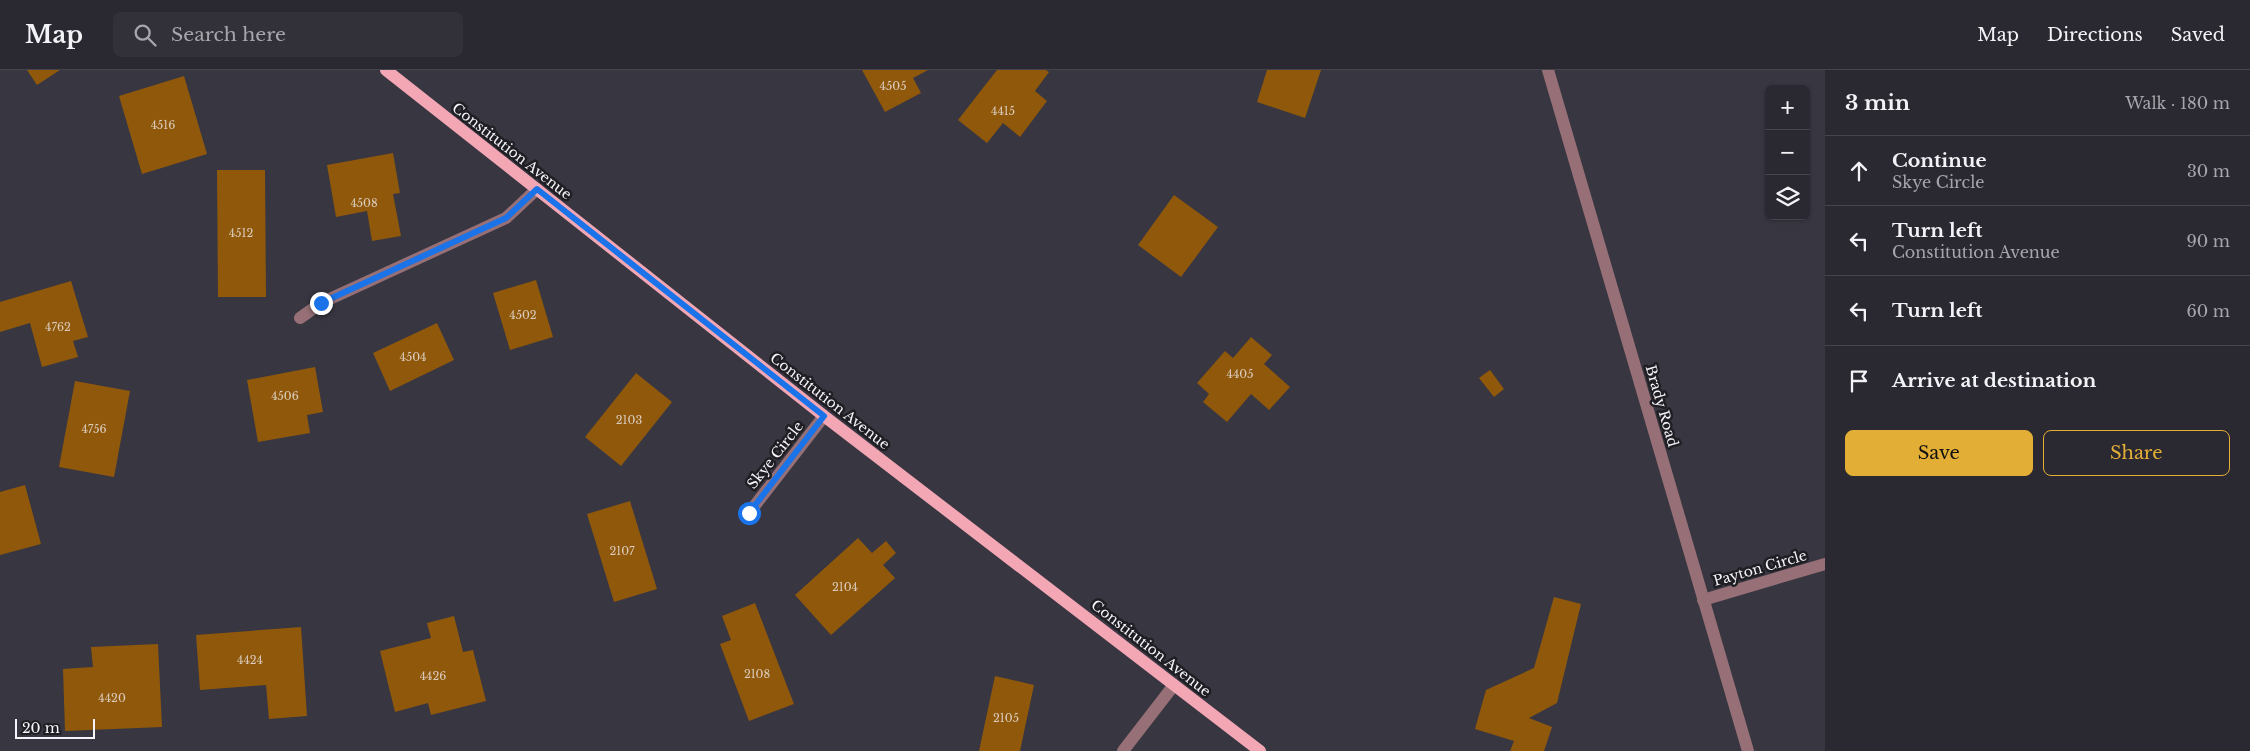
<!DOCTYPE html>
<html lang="en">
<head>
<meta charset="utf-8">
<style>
	:root { --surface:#2a2831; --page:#323039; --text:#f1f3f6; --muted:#a5a6ab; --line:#46444d; --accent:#e3ae35 }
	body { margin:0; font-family:"Libre Baskerville",serif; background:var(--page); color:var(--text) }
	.controls { position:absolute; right:15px; top:15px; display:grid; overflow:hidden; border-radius:8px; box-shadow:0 1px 4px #0004 }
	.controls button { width:45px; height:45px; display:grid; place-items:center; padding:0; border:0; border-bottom:1px solid var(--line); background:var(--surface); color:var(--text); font:25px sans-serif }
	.scale { position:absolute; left:15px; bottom:12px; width:80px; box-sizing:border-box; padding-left:5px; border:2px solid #f5f4fb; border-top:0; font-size:14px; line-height:18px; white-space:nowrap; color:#f5f4fb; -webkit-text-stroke:4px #1f1e23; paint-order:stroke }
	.stop { position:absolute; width:15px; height:15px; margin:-11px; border:4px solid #1a73e8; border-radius:50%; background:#fff }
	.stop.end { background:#1a73e8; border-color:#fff; box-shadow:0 1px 5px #0008 }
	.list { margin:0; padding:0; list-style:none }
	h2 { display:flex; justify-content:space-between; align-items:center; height:65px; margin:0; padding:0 20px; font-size:21px }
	h2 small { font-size:16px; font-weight:400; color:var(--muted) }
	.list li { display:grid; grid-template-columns:32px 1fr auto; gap:15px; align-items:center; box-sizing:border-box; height:70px; padding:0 20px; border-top:1px solid var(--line) }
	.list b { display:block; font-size:19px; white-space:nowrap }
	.list p { margin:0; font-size:16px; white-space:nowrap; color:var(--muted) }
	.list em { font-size:16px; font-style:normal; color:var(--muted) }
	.actions { display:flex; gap:10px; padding:15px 20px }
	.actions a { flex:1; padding:11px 0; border:1px solid var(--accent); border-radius:8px; text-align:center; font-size:18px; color:var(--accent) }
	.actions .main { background:var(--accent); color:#111 }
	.icon { flex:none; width:28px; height:28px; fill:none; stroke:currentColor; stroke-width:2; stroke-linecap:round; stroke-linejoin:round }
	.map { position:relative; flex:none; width:1825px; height:681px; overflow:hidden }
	header { display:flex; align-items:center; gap:30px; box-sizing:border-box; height:70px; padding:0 25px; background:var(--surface); border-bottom:1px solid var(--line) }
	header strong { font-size:24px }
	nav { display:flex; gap:28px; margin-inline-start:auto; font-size:18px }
	.search { width:350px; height:45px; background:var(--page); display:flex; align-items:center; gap:12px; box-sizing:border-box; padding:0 18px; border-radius:8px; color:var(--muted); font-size:19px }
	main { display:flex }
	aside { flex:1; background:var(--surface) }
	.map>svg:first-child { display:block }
	.building { fill:#8f580b }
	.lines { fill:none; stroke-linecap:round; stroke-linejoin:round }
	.minor { stroke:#967076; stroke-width:12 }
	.major { stroke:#f3a6b4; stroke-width:12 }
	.route { stroke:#1a73e8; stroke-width:6 }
	.labels { text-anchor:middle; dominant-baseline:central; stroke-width:5; stroke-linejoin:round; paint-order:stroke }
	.number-label { font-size:11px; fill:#dccdbf }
	.street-label { font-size:14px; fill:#f5f4fb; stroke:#1f1e23 }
</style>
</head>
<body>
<header>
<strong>Map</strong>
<div class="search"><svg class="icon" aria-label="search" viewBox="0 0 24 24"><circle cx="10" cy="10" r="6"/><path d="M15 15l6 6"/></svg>Search here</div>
<nav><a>Map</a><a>Directions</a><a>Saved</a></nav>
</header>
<main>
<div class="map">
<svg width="1825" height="681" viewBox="0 0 1825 681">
	<rect width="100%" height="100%" fill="#383641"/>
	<!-- building -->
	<g class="building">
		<path d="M27,0H60L37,15Z"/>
		<path d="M862,0H928L913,8L921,23L885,42Z"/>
		<path d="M997,0H1046L1049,2L1035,21L1047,31L1020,67L1003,53L987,73L958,50Z"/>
		<path d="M1267,0H1321L1305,48L1257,32Z"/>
		<path d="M184,6L207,84L142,104L119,26Z"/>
		<path d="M393,83L400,123L393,124L401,166L372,171L367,141L336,147L327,95Z"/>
		<path d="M217,100H265L266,227H218Z"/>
		<path d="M1174,125L1218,157L1181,207L1138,175Z"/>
		<path d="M536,210L553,267L510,280L493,223Z"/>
		<path d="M71,211L88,267L73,271L78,287L42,297L30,253L0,262V232Z"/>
		<path d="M437,253L454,290L390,321L373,283Z"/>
		<path d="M1251,267L1272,285L1264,294L1290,317L1269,340L1251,324L1227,352L1203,332L1209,324L1197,313L1225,281L1233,288Z"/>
		<path d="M315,297L323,342L307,345L310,363L258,372L247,310Z"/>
		<path d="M1490,300L1504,319L1494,327L1479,308Z"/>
		<path d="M636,303L672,332L621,396L585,367Z"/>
		<path d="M75,311L130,321L114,407L59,397Z"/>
		<path d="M25,415L41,474L0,485V422Z"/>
		<path d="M630,431L657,519L614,532L587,444Z"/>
		<path d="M858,468L872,483L886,471L896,483L883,495L895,508L831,565L795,525Z"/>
		<path d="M1554,527L1581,534L1557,633L1529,648L1552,657L1544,681H1510L1514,671L1475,659L1486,620L1534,598Z"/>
		<path d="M755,533L794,634L749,651L720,574L731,570L722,546Z"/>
		<path d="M454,546L463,582L473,580L486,631L431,645L428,633L395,642L380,581L431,568L427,553Z"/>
		<path d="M301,557L307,646L269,649L266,615L200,620L196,565Z"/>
		<path d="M158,574L162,657L65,661L63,599L93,597L91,577Z"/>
		<path d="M995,606L1034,615L1020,681H979Z"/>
	</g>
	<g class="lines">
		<!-- minor -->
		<g class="minor">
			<path d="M1548,0L1748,681"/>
			<path d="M300,248L321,233L506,148L537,119"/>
			<path d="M749,443L824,346"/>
			<path d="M1703,530L1825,494"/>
			<path d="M1123,681L1174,615"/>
		</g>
		<!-- major -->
		<path class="major" d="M386,0L824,346L1260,681"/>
	</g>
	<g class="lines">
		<!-- route -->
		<path class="route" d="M321,233L506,148L537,119L824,346L749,443"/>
	</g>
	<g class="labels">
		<!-- number labels -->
		<g class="number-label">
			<text x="893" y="16">4505</text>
			<text x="1003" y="41">4415</text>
			<text x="163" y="55">4516</text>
			<text x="364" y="133">4508</text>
			<text x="241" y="163">4512</text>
			<text x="523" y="245">4502</text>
			<text x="58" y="257">4762</text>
			<text x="413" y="287">4504</text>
			<text x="1240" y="304">4405</text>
			<text x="285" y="326">4506</text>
			<text x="629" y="350">2103</text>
			<text x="94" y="359">4756</text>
			<text x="622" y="481">2107</text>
			<text x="845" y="517">2104</text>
			<text x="250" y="590">4424</text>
			<text x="757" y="604">2108</text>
			<text x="433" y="606">4426</text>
			<text x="112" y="628">4420</text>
			<text x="1006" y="648">2105</text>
		</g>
		<!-- street labels -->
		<g class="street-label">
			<text transform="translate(512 81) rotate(38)">Constitution Avenue</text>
			<text transform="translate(830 331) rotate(38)">Constitution Avenue</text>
			<text transform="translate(1662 336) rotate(74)">Brady Road</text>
			<text transform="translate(775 385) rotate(-52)">Skye Circle</text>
			<text transform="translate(1760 498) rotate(-16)">Payton Circle</text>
			<text transform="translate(1151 578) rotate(38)">Constitution Avenue</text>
		</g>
	</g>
</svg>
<div class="controls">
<button>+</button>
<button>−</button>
<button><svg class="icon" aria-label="layers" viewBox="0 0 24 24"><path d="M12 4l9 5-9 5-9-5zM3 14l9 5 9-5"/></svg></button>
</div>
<div class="scale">20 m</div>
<div class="stop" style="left:749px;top:443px"></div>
<div class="stop end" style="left:321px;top:233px"></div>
</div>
<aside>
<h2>3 min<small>Walk · 180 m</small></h2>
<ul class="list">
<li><svg class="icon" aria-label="ahead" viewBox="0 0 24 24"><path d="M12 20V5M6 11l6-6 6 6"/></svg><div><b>Continue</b><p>Skye Circle</p></div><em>30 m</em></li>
<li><svg class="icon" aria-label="left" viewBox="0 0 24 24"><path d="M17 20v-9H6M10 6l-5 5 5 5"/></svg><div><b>Turn left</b><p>Constitution Avenue</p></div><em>90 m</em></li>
<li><svg class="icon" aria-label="left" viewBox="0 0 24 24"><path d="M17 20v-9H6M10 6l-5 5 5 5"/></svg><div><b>Turn left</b></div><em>60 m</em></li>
<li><svg class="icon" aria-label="arrive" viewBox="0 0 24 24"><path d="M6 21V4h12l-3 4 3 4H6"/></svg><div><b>Arrive at destination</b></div></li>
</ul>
<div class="actions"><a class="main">Save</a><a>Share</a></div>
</aside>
</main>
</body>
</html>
